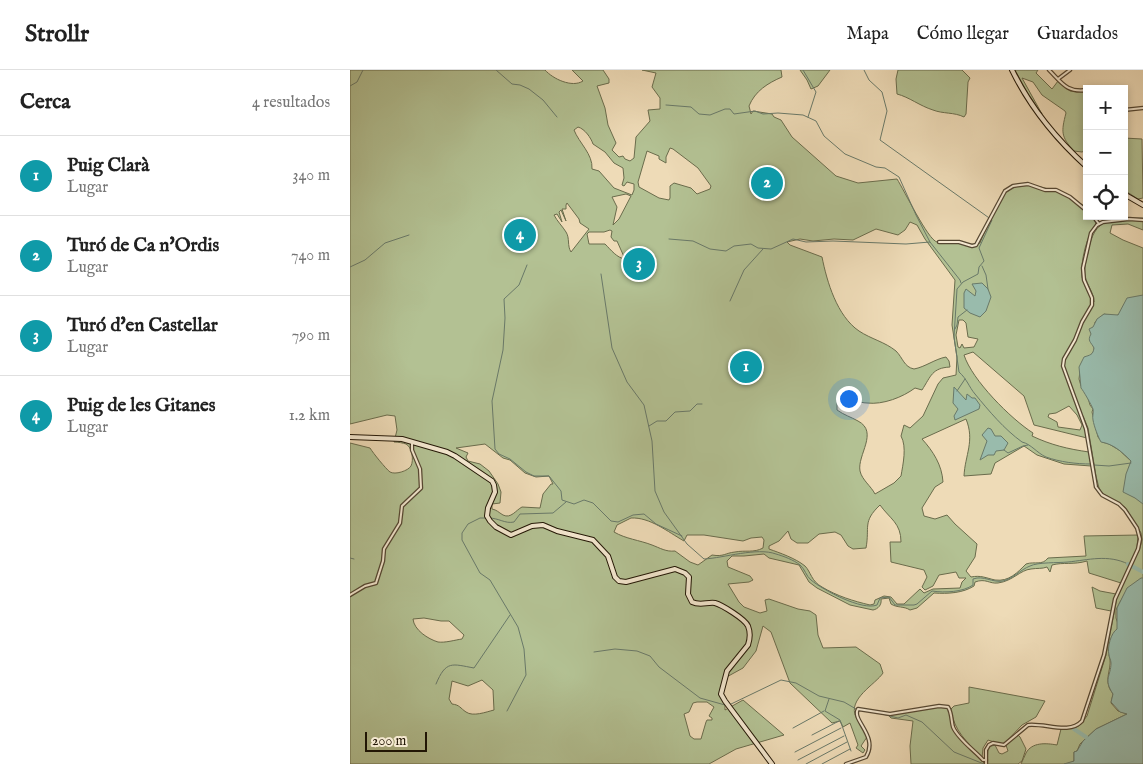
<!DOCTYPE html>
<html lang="es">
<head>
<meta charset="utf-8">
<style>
	:root { --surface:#fff; --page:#f2f2f2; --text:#222; --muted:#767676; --line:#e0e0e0; --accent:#111827 }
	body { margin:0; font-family:"IM FELL English",serif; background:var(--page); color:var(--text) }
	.controls { position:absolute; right:15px; top:15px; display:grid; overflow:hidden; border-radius:0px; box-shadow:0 2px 8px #0003 }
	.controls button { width:45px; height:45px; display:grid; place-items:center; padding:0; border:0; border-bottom:1px solid var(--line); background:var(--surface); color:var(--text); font:25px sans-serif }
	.scale { position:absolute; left:15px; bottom:12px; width:62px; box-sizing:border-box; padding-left:5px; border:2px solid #221605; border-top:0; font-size:14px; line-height:18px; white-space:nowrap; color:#221605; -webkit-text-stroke:4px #f4e8d0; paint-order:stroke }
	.you { position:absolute; left:498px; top:328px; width:18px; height:18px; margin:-12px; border:4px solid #fff; border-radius:50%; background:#1a73e8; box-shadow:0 0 0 8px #1a73e833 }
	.badge { display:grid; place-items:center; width:32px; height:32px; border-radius:50%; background:var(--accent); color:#fff; font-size:16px; font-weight:700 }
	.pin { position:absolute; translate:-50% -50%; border:2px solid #fff; box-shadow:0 1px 5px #0006 }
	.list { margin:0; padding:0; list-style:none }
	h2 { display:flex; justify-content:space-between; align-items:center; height:65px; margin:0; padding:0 20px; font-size:21px }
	h2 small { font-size:16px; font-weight:400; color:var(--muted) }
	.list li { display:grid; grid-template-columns:32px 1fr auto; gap:15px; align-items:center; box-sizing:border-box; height:80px; padding:0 20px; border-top:1px solid var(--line) }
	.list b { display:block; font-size:19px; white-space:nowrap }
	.list p { margin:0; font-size:16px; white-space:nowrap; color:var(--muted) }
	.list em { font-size:16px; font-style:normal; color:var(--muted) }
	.icon { flex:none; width:28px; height:28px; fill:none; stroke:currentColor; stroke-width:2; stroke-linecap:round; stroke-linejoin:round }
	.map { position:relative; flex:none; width:793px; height:694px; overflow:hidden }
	header { display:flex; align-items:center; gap:30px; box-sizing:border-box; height:70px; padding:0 25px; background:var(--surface); border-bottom:1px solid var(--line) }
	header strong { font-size:24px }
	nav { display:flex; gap:28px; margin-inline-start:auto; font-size:18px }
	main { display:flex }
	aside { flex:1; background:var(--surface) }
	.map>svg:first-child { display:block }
	.green { fill:#b3c193; stroke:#6a6c4c; fill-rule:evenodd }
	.water { fill:#99bbac; stroke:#697969 }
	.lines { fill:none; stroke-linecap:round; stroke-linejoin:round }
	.stream { stroke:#697969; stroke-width:1 }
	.river { stroke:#99bbac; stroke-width:4 }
	.minor-casing { stroke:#554732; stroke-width:4.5 }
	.secondary-casing { stroke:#221605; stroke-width:6 }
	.minor { stroke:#f4e8d0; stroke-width:2 }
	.secondary { stroke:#f4e8d0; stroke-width:4 }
</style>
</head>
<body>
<header>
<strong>Strollr</strong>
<nav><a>Mapa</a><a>Cómo llegar</a><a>Guardados</a></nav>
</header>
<main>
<aside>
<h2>Cerca<small>4 resultados</small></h2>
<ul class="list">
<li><span class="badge" style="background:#0f9aa8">1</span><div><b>Puig Clarà</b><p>Lugar</p></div><em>340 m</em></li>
<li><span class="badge" style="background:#0f9aa8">2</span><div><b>Turó de Ca n'Ordis</b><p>Lugar</p></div><em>740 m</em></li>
<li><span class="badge" style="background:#0f9aa8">3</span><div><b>Turó d'en Castellar</b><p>Lugar</p></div><em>790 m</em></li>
<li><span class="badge" style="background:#0f9aa8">4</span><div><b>Puig de les Gitanes</b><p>Lugar</p></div><em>1.2 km</em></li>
</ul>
</aside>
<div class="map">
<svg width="793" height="694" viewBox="0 0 793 694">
	<rect width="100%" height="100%" fill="#eedbb7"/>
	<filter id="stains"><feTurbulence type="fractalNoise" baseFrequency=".004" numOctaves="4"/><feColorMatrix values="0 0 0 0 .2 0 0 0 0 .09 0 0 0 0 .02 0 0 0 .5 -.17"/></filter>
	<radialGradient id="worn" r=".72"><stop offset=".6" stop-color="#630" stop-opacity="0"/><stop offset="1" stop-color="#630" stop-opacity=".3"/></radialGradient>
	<!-- green -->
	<g class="green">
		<path d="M0,0H195C203,9 222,18 233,11L222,0H253L259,9V13L247,16L255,38L258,55L266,73L262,80L269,87L273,86L275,89L280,91L284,88L286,67L300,51L298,40L310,39V28L302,17L306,3L292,0H431L432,7C418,13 405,21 399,36L401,44L403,41L422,44L424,47L431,50L442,67L486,106L508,113L547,109C554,120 578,170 587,172C592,174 601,173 607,173C615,173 622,176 630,173C635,160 648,129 658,121C663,117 670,115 677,114C702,119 716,123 737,138V146H743L746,154C737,164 730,193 732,207C734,215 739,225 744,232C744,223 737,215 735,206C734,198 736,190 738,183C744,146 761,149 793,151V160L778,154L762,155L760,163L773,170L793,178V227L765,247L754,244L745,252L744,281L730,301L729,309L731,316L736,321L740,335L743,339L742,342L748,367L752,372L759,374L769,380L781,391L793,430V510L776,522L770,532L766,540V548L770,559L759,585C763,596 755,606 759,617C760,620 762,622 763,624L761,633L768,641L777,644L746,659L730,674L727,681L724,682V691L720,694H671C673,690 674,687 676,683C682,672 696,673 707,675L711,659L724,658L729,656L737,646L756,585L767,527L790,478L792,470L791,463L787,456L775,437L752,423L749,418L746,406L738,358L733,346H730L734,355L737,368L684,355L674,326L623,282L614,285C622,310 661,349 683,363L682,366C701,375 718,379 739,382L741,396L714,394L687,385L674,376L645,393L641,404L614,406C615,385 625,371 616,349L572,369C583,381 592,395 593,412L585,417L572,438L574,446L585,449L597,445L605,454L627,474L625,487L616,501L621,507C631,505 636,508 645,510C659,512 668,502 676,494C685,491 692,496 698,488L736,486L734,466L788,465L787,478L771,513L739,503L737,491C724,495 713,492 702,495L700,502L697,497C692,499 687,498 681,499C670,500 663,511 648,513C639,514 636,508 625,512L624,516C613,523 598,524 584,523L567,538L560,540C554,536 547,538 541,534L539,528L531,529C532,535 528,539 523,540L500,535L467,518L459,512L449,495L419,488L414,484L394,486H382L377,491L378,497L400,506L403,510L399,512L378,514L389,532L394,537L410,543L417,541L415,530L419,529L448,539L460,541L466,545L468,565L473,578L506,577L530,594L533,603C526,614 497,629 506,647C509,654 515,659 517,667L511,676L515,680L513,683L506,678L508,675L500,653L493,657L490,651L482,653L440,613L421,562L413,556L406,581L393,598L373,609L370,625L375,632V640L393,630L434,665L386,679L359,694H0V373L20,378C23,383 36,399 40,402C45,405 58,401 61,396C64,390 62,377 56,374C53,373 48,372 44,372L47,360L45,346L37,345L0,354ZM228,57C235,59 241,68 243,74L255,82L264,93L273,98L274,108L272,115L274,116L277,112L284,114V120L282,125L264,118L249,101L242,99C243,84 229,73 224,60ZM320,78L323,79L348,98L361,116L360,119L347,124L341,118L324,113L320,116V128L319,130L309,128L289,117L288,112L297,81L309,86V89L316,93V87ZM276,124L281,126L269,149L263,155L267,137L262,127ZM217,133L229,149L230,153L239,159L221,182C217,176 220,168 216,162C213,157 207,151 204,145L207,144L212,152L209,142L211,140L216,151L212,139H216V135ZM560,152L567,155L575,169L605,210L602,255L607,287L606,305L593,308L588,314L573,346L560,358L554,355L551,366C557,377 553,394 551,406L544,413L525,424C521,416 512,410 510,401C507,385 529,362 508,351C501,347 494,345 487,340V330L494,327C502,328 509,333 517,333C533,335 553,327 565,318L572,320C581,306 582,298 600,297L599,291L596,287C585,289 575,297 564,299C554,297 553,288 546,281C535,272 521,269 509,261C487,246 477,212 472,187L440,175L437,172L450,169L463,171L484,169L503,170L526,159L548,165L555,160ZM260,160L262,161L261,167L264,171H267L275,189C267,188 261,180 255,174H239L237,164L239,162H254ZM609,250H613L616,253L618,267L628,269L624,277L614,278L612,274L610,278L608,277L606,265ZM719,336L727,345L732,355L730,360L708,357L707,352L698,347L699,344L706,343ZM135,374L153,388L160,390L175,403L186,407L199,406L203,414H201L193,424L190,438L172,437C166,440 161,449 153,445C148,442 147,440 142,439V434L150,433L151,422L148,414L139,401L130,394L118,391L116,387L118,383L106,378ZM530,435C540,449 551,453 551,472H540L541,492L574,500L577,507L572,517L575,520L583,516L589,505L606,502L609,508H616L612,512L610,518L583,519L574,523L570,519L554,534H547L541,527L534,526L525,530L524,534L520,535C503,531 487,526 472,517C461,511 461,502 455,496C445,488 430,483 419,479V476L429,471L438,461L441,469L447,473H458L469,464L485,462L491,465L498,476L503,479L516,478C520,457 512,452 530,435ZM281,448C300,447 318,462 334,471L337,465H354L393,471L401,468L412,467L414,470L413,478C404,483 395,480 385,482C375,483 374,487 362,485L348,495L340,492L325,481C316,482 310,478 302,475C289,470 276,469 264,462L267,455ZM74,548L91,551H99L114,565L112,569C105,570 95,573 88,572C78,569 64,560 63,549ZM132,610L143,620L144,640C136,642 123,647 116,642C110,638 110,635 102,634L99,629L102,611L118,616ZM347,632H357L364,637L359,646L362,648V650H357L356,652L351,669H344L340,666L334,644L339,642L343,633Z"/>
		<path d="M450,0H480L468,16L461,19L457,10Z"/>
		<path d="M548,0H612L620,8L618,12L616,44L614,47C604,42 593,44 583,40C570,36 559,27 547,24L546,9Z"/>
		<path d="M665,0H688L686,3L702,19L708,11L720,21L737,22V80L732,82L724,81C711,67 711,62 716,43L715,41L692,25L683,12L672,8L692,44L677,22Z"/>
		<path d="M774,68L792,69L793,128L788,129L774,120Z"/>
		<path d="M742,517L750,521L766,524L761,541L746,538Z"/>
		<path d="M619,617L695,631L686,647L672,655L654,674L653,675L638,670L633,678L632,688C617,671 604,662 601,639L604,636L619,633Z"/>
		<path d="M589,637H595L599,640L602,657L607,664L635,694H561L560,676L563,651L541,648L539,646L540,644Z"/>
		<path d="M668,665L670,667L676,679L672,691L668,694H637L638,677L645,675L649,683L652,684L658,681L656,675Z"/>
	</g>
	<!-- water -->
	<g class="water">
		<path d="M632,213L638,219L641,227L636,241L630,247L620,243L614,238V223L616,219L625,226L626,221L622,214Z"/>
		<path d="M793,225V434L785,428L773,422L776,404L781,391C773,383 764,374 751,372C748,367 744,356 743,350C742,347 744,341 743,339C742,336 733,320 731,318L729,297L734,287C740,285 743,285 744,278C741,272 737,271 741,264L739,259L743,257L747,249L754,244L768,245L777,228Z"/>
		<path d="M604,317L616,330L617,324L622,328H625L630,335L629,339L605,350L604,346L608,339L603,333Z"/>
		<path d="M638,358L641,359L645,366H651L658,373L654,380L646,381L644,385H638L630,390L637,371L632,365Z"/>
		<path d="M791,508H793V694H714L724,691V682L727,681L733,671L746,659L777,644L770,642L761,632L763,624C753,609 761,606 761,593C761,590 759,587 759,585C757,577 761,563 767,559V538L777,518Z"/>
	</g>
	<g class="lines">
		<!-- stream -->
		<g class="stream">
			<path d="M146,0L162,14L170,15L179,19L193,30L207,47"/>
			<path d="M453,0L466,22L458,47"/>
			<path d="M514,0L519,10L532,22L537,41L530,70L642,150L629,178L634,191L629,197L628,204L613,212L607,219L604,267L609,302C617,309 619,317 625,324C639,341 654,359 672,372C681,374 687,383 696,387C710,392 726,394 741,394"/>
			<path d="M0,16L7,12L13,0"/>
			<path d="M316,35L341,37L349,44L360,45L375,39H380L384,44L405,41L413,44L428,43L453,45L466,51L474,66L495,84L526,97L535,98L549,107L566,145L580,172"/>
			<path d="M757,146L758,148H793"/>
			<path d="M319,169L343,171L360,179L376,181L384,176L401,174L408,178L421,179L443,169L456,172L483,171L556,174L580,172L610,210L611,213"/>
			<path d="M177,195L169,215L154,229L155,248L153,280L142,331L145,379L149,384L160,389L176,402L184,406H199L211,421L212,430L224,434L234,430L243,433L261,451L268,452L283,445L294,444L306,454L332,466"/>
			<path d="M632,196L636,205L638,219"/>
			<path d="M0,197L15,190L35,173L59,165"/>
			<path d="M251,204L262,278L277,312L294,335L302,371L305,421L314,442L337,474L354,489C374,488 407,477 426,484C433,486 444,490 450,495C455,499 456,506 461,510C473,520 512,541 527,535L530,528L539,527L545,535H564L567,534L582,521C595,523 613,522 623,515V509C634,505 642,513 653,511C664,508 670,500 680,496C688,492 708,493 718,492C738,490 758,484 778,494"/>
			<path d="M380,231L394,200L413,179"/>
			<path d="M605,259L607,255L608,247L617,240"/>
			<path d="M607,321L615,309"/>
			<path d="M299,356L307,351H316L325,342L340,341L347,334H352"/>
			<path d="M654,380L658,383L673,376L678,375"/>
			<path d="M744,395L759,396L781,393"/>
			<path d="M135,448H130L118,454L112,463V470L130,503L140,510L168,557L174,579L176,605L157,641"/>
			<path d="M139,448C149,448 155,454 164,452L170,444L203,443L216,432"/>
			<path d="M0,488L4,489"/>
			<path d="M244,582L265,579L287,581L300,586L309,597L350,628L375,635"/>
			<path d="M86,614C96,590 102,594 124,598L160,545"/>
			<path d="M479,629L475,641L490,650L501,681"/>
			<path d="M379,635L431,610L446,613L469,626L494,632L506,639"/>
			<path d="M524,642L548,648L556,645L572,652L604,682L634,694"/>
			<path d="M443,658L474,641"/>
			<path d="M462,665L489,651"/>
			<path d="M445,682L491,658"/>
			<path d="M448,690L494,666"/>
			<path d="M456,694L497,672"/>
			<path d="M472,694L500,679"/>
		</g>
		<!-- river -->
		<g class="river">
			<path d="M778,494L793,502"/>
			<path d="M724,659L736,667"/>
		</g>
		<defs>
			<g id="minor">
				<path d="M699,0C712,13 717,23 737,20"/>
				<path d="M708,9L720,0"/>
				<path d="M774,40L793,38"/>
				<path d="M743,146L749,154"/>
				<path d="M589,172H609L622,176L626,175L655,121L663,116L678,114L695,120H706L720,127L737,141"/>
				<path d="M0,525L15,516L26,513L33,491L34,479L50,453L52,436L71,418L70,399L62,380V373"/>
				<path d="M496,694L516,687C529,666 501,650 508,639L540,644L589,636L598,637C602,643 601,650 603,657C608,669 624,680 633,690H636"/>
				<path d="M636,694V680L639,675L643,673L654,675L678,655C696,653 719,665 732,651L754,585L765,529L788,479L790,469L787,458L775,440L769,434L752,425L746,417L736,359L713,296L714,289L725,270L732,252L742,235V228L734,210L733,198L741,163L747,155L753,152L779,149L793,150"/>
			</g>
			<g id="secondary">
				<path d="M662,0C680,37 706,69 737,97"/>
				<path d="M774,124L793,135"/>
				<path d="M0,367L52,369L97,382L105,386L142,411L144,415L145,422L138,438L137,446L140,451L146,457L161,465L182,456L193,455L207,461L243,470L258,486L265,507L269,511L276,512L325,499L335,503L339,507L338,524L342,532C350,536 357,532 365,533C372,535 395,549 398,556C400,561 400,569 398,575L377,601L371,624L375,631L422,694"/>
			</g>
		</defs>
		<!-- minor casing -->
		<use href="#minor" class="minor-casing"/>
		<!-- secondary casing -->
		<use href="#secondary" class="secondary-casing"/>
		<!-- minor -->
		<use href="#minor" class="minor"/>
		<!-- secondary -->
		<use href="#secondary" class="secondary"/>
	</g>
	<rect width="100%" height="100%" filter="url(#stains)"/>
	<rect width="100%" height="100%" fill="url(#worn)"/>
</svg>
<div class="controls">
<button>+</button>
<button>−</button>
<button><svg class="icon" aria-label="locate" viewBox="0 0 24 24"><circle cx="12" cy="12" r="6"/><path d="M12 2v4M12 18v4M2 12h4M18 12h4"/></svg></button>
</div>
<div class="scale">200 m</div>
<div class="you"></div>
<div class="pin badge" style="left:396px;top:297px;background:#0f9aa8">1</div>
<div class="pin badge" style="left:417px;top:113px;background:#0f9aa8">2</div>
<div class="pin badge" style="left:289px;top:194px;background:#0f9aa8">3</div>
<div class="pin badge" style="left:170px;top:165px;background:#0f9aa8">4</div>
</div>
</main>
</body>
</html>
